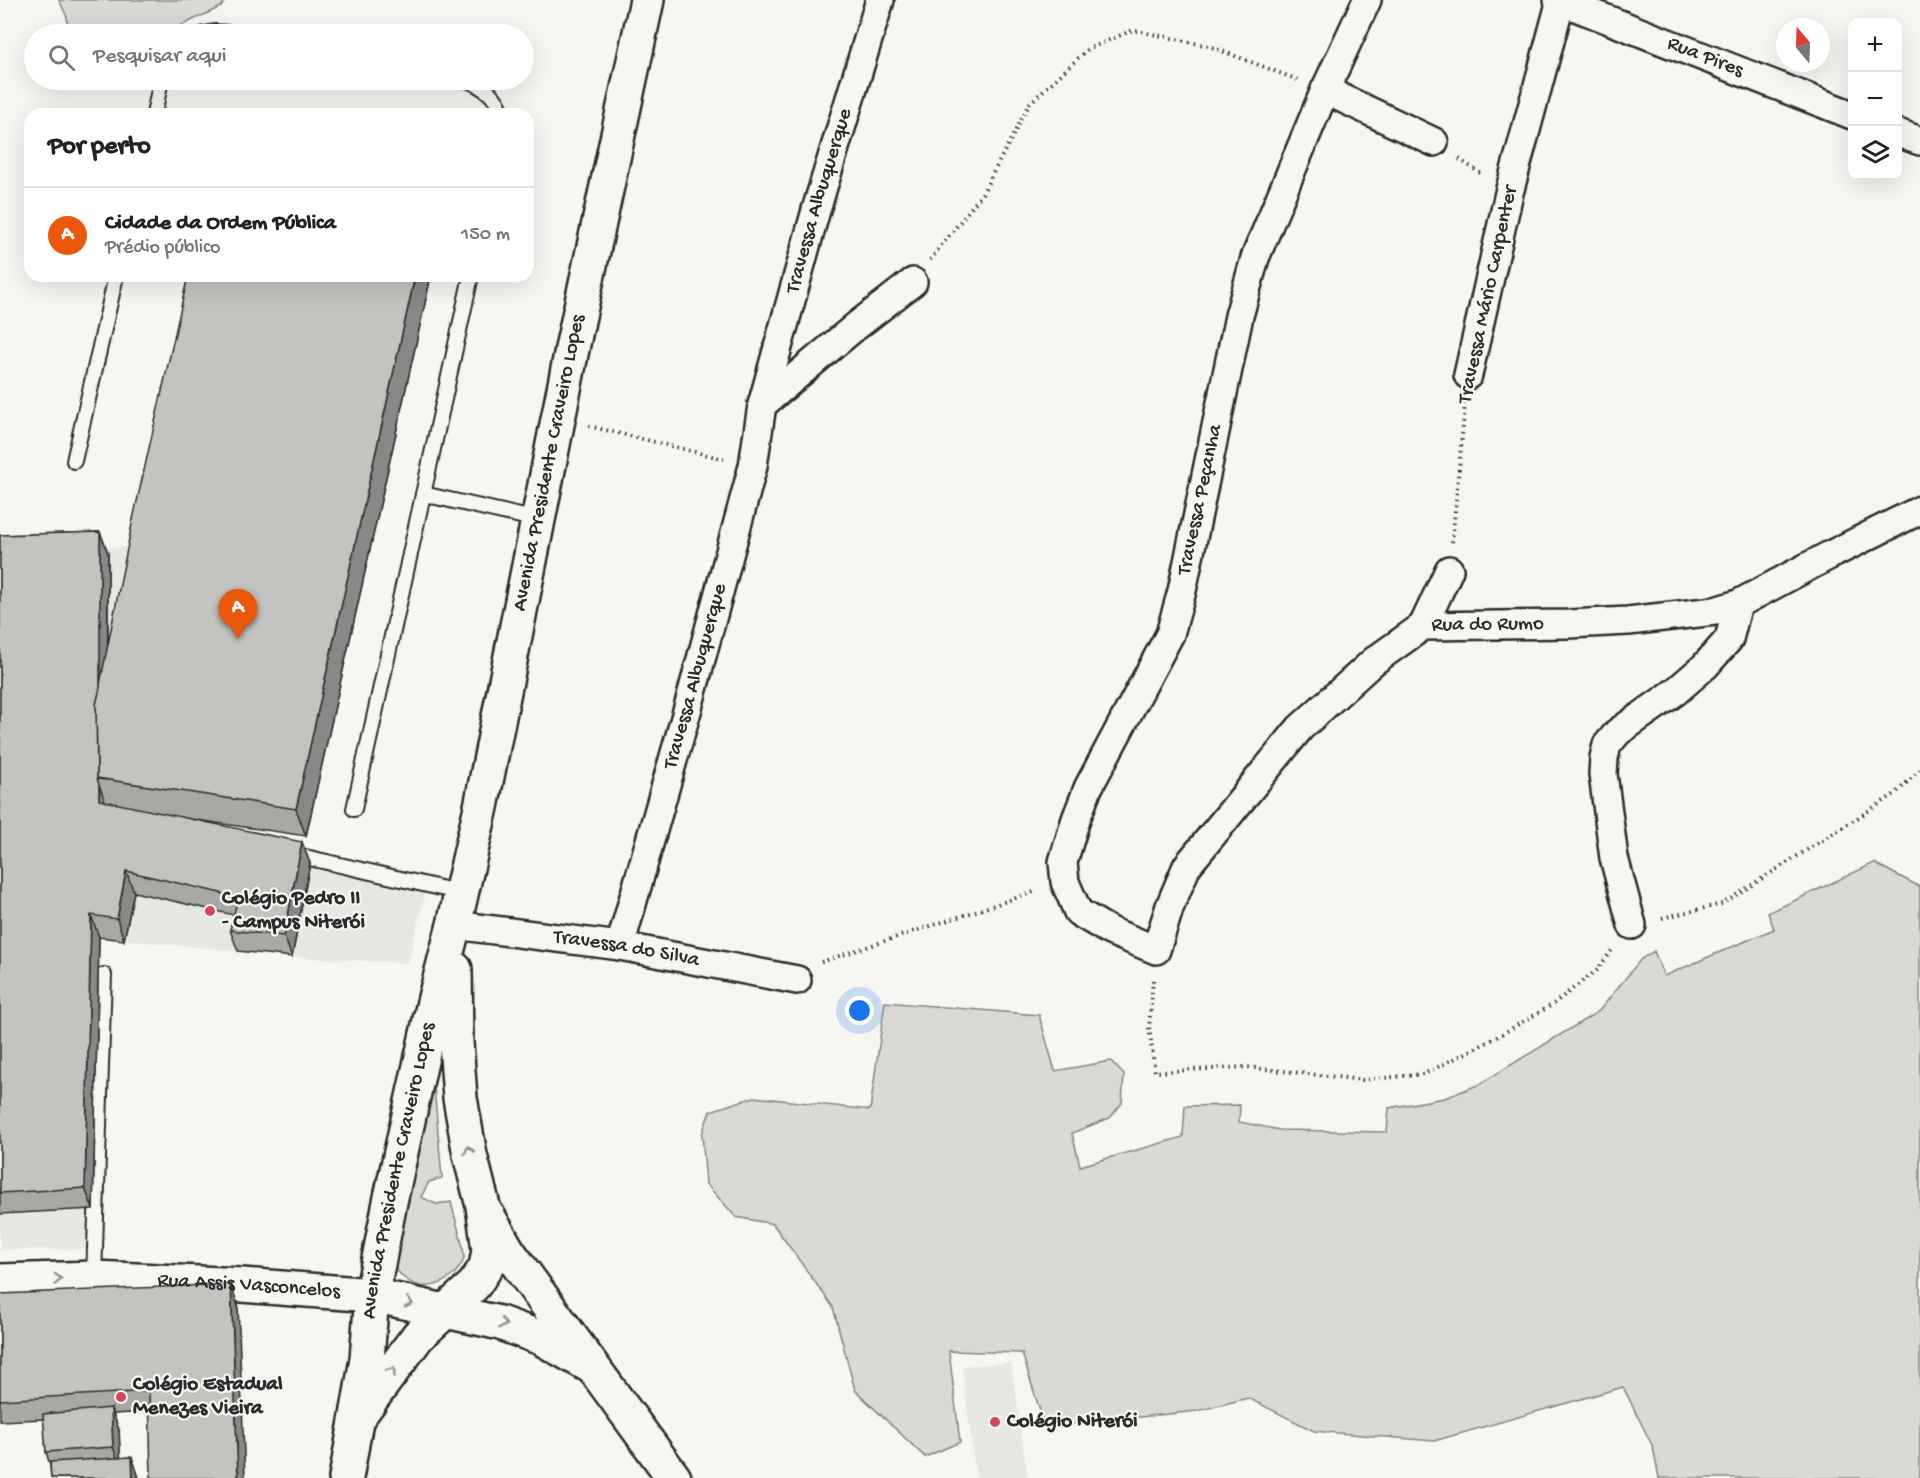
<!DOCTYPE html>
<html lang="pt">
<head>
<meta charset="utf-8">
<style>
	:root { --surface:#fff; --page:#f6f6f6; --text:#222; --muted:#767676; --line:#e0e0e0; --accent:#ea580c }
	body { margin:0; font-family:"Gochi Hand",sans-serif; background:var(--page); color:var(--text) }
	.controls { position:absolute; right:18px; top:18px; display:grid; overflow:hidden; border-radius:12px; box-shadow:0 6px 24px #0002 }
	.controls button { width:54px; height:54px; display:grid; place-items:center; padding:0; border:0; border-bottom:2px solid var(--line); background:var(--surface); color:var(--text); font:30px sans-serif }
	.compass { position:absolute; left:1776px; top:18px; width:54px; height:54px; border-radius:50%; background:var(--surface); box-shadow:0 6px 24px #0002; rotate:341deg }
	.you { position:absolute; left:860px; top:1011px; width:21px; height:21px; margin:-15px; border:4px solid #fff; border-radius:50%; background:#1a73e8; box-shadow:0 0 0 9px #1a73e833 }
	.badge { display:grid; place-items:center; width:39px; height:39px; border-radius:50%; background:var(--accent); color:#fff; font-size:20px; font-weight:700 }
	.pin { position:absolute; translate:-50% -50px; filter:drop-shadow(0 2px 3px #0008) }
	.pin::after { content:''; position:absolute; top:32px; width:21px; height:18px; background:inherit; clip-path:polygon(0 0,100% 0,50% 100%) }
	.list { margin:0; padding:0; list-style:none }
	h2 { display:flex; justify-content:space-between; align-items:center; height:78px; margin:0; padding:0 24px; font-size:26px }
	h2 small { font-size:20px; font-weight:400; color:var(--muted) }
	.list li { display:grid; grid-template-columns:39px 1fr auto; gap:18px; align-items:center; box-sizing:border-box; height:96px; padding:0 24px; border-top:2px solid var(--line) }
	.list b { display:block; font-size:22px; white-space:nowrap }
	.list p { margin:0; font-size:20px; white-space:nowrap; color:var(--muted) }
	.list em { font-size:20px; font-style:normal; color:var(--muted) }
	.icon { flex:none; width:33px; height:33px; fill:none; stroke:currentColor; stroke-width:2; stroke-linecap:round; stroke-linejoin:round }
	.map { position:relative; flex:none; width:1920px; height:1478px; overflow:hidden }
	.search { position:absolute; background:var(--surface); box-shadow:0 6px 24px #0002; left:24px; top:24px; width:510px; height:66px; display:flex; align-items:center; gap:15px; box-sizing:border-box; padding:0 21px; border-radius:33px; color:var(--muted); font-size:22px }
	.panel { position:absolute; background:var(--surface); box-shadow:0 6px 24px #0002; left:24px; top:108px; width:510px; height:174px; border-radius:18px }
	.map>svg:first-child { display:block }
	.built { fill:#e7e7e3 }
	.green { fill:#d9d9d5; stroke:#828280; stroke-width:1.5 }
	.lines { fill:none; stroke-linecap:round; stroke-linejoin:round }
	.lane-casing { stroke:#2b2b2b; stroke-width:18 }
	.street-casing { stroke:#2b2b2b; stroke-width:32 }
	.secondary-casing { stroke:#2b2b2b; stroke-width:38 }
	.path { stroke:#2b2b2b; stroke-width:4; stroke-dasharray:1.5 4.5; stroke-linecap:butt }
	.lane { stroke:#f6f6f2; stroke-width:14 }
	.street { stroke:#f6f6f2; stroke-width:27 }
	.secondary { stroke:#f6f6f2; stroke-width:33 }
	.wall { fill:#a8a8a5; stroke:#2b2b2b; stroke-width:1.5 }
	.shaded-wall { fill:#888886; stroke:#2b2b2b; stroke-width:1.5 }
	.building { fill:#c3c3c0; stroke:#2b2b2b; stroke-width:1.5 }
	.oneway { stroke:#90908e }
	.poi-dot { fill:#d1495b; stroke:#f6f6f2; stroke-width:2 }
	.labels { text-anchor:middle; dominant-baseline:central; stroke-width:4.5; stroke-linejoin:round; paint-order:stroke }
	.street-label { font-size:21px; fill:#2b2b2b; stroke:#f6f6f2 }
	.poi-label { font-size:21px; font-weight:bold; fill:#2b2b2b; stroke:#f6f6f2; text-anchor:start }
</style>
</head>
<body>
<div class="map">
<svg width="1920" height="1478" viewBox="0 0 1920 1478">
	<rect width="100%" height="100%" fill="#f6f6f2"/>
	<filter id="ink" filterUnits="userSpaceOnUse"><feTurbulence type="fractalNoise" baseFrequency=".0167" numOctaves="2"/><feDisplacementMap in="SourceGraphic" scale="12" xChannelSelector="R" yChannelSelector="G"/><feConvolveMatrix kernelMatrix="1 2 1 2 8 2 1 2 1" color-interpolation-filters="sRGB"/></filter>
	<g filter="url(#ink)">
		<!-- built -->
		<g class="built">
			<path d="M143,547L107,822L427,886L408,963L292,957L99,937L92,1249L0,1250V548Z"/>
			<path d="M1011,1363L1028,1478H976L962,1366Z"/>
		</g>
		<!-- green -->
		<g class="green">
			<path d="M59,0H226L221,7L163,34H68L67,17Z"/>
			<path d="M52,80H95L88,83L53,84Z"/>
			<path d="M1874,863L1920,887V1478H1659L1653,1447L1623,1387L1434,1441L1314,1431L1248,1398L1197,1411L1045,1427L1022,1353L949,1351L960,1442L925,1457L855,1390L833,1307L773,1224L736,1217L706,1184L702,1134L710,1111L754,1097L870,1110L885,1002L1039,1015L1055,1071L1111,1061L1124,1075L1122,1103L1110,1118L1072,1133L1080,1166L1183,1137L1185,1106L1240,1105L1239,1122L1280,1130L1387,1132L1389,1108L1445,1098L1480,1084L1599,1011L1641,959L1654,951L1664,976L1774,929L1768,913Z"/>
			<path d="M431,1052L442,1178L429,1182L421,1197L436,1204L451,1202C454,1217 464,1244 464,1257C464,1263 459,1268 455,1273C432,1295 405,1289 391,1260Z"/>
		</g>
		<g class="lines">
			<defs>
				<g id="lane">
					<path d="M204,34L215,32L238,34"/>
					<path d="M468,80C483,87 498,96 502,114"/>
					<path d="M154,114L161,80"/>
					<path d="M74,461L116,276"/>
					<path d="M423,494L538,520"/>
					<path d="M354,809L471,276"/>
					<path d="M292,854L462,893"/>
					<path d="M94,1278L104,975"/>
				</g>
				<g id="street">
					<path id="s1" d="M1367,0L1325,90L1255,258L1239,316L1182,591L1170,634L1088,788L1076,819L1063,862L1065,882L1078,912L1110,931L1156,950L1170,906L1187,866L1241,800L1300,728L1374,661L1423,626L1569,624L1628,621L1715,611L1738,604L1828,556L1920,510"/>
					<path id="s2" d="M1558,0L1852,115"/>
					<path d="M1325,90L1434,142"/>
					<path d="M1898,133L1920,141"/>
					<path d="M1468,375L1509,193L1561,0"/>
					<path id="s3" d="M762,405L816,210L880,0"/>
					<path d="M1423,626L1449,570"/>
					<path id="s4" d="M454,925L620,946L797,980"/>
					<path d="M1632,925L1614,858L1603,774L1604,758L1607,745L1618,732L1675,692L1705,666L1729,639L1738,604"/>
					<path id="s5" d="M620,946L689,704L753,466L762,405L855,327L913,282"/>
				</g>
				<g id="secondary">
					<path d="M488,1216L508,1251L674,1478"/>
					<path id="s6" d="M0,1281L94,1278L242,1285L372,1295L500,1323L541,1338L592,1367"/>
					<path d="M361,1413L418,1336L474,1285L486,1267L489,1250L483,1206L470,1155L460,1098L456,1042L455,969"/>
					<path id="s7" d="M346,1478L367,1359L372,1295L390,1202L434,1002L454,925L481,807L573,344L647,0"/>
				</g>
			</defs>
			<!-- lane casing -->
			<use href="#lane" class="lane-casing"/>
			<!-- street casing -->
			<use href="#street" class="street-casing"/>
			<!-- secondary casing -->
			<use href="#secondary" class="secondary-casing"/>
			<!-- path -->
			<g class="path">
				<path d="M1459,159L1483,175"/>
				<path d="M930,260L982,194L1030,103L1088,49L1133,30L1209,46L1298,80"/>
				<path d="M589,426L724,459"/>
				<path d="M1452,542L1465,404"/>
				<path d="M1662,918L1722,904L1895,794L1920,770"/>
				<path d="M821,962L1037,891"/>
				<path d="M1153,980L1149,1027L1155,1072L1247,1067L1363,1080L1424,1074L1488,1042L1552,1005L1597,970L1613,949"/>
			</g>
			<!-- lane -->
			<use href="#lane" class="lane"/>
			<!-- street -->
			<use href="#street" class="street"/>
			<!-- secondary -->
			<use href="#secondary" class="secondary"/>
		</g>
		<!-- wall -->
		<g class="wall">
			<path d="M188,276H431L306,836L183,818L310,863L292,957L238,951L230,930L234,915L134,892L124,940L99,937L93,1209L0,1214V535L100,532L108,553V648Z"/>
			<path d="M0,1294L238,1306L150,1412L113,1414L119,1430L120,1458L132,1457L139,1478H51L50,1465L46,1452L44,1419L0,1421Z"/>
		</g>
		<!-- shaded-wall -->
		<g class="shaded-wall">
			<path d="M415,276H431L306,836L296,809Z"/>
			<path d="M100,532L108,553L107,780L99,779Z"/>
			<path d="M99,785L107,806L99,800Z"/>
			<path d="M302,842L310,863L292,957L284,936Z"/>
			<path d="M126,871L134,892L124,940L117,919Z"/>
			<path d="M91,915L99,937L93,1209L85,1188Z"/>
			<path d="M231,1284L238,1306L245,1478H238Z"/>
			<path d="M111,1408L119,1430L121,1468L113,1447Z"/>
			<path d="M132,1457L139,1478H133Z"/>
		</g>
		<!-- building -->
		<g class="building">
			<path d="M188,276H415L296,809L97,778L96,704L133,519Z"/>
			<path d="M100,532V688L96,704L97,778L99,785V800L302,842L284,936L230,930L238,897L126,871L117,919L91,915L85,1188L0,1193V535Z"/>
			<path d="M231,1284L238,1478H151L149,1391L0,1400V1294Z"/>
			<path d="M111,1408L113,1447L46,1452L43,1414Z"/>
			<path d="M132,1457L133,1478H51L50,1462Z"/>
		</g>
		<!-- one-way arrows -->
		<defs><path id="oneway-chevron" d="M-2-3.5L2.5 0L-2 3.5" fill="none" stroke-width="1.6" stroke-linecap="round" stroke-linejoin="round" transform="scale(1.5)"/></defs>
		<g class="oneway">
			<use href="#oneway-chevron" transform="translate(469 1150) rotate(-101)"/>
			<use href="#oneway-chevron" transform="translate(58 1279) rotate(-2)"/>
			<use href="#oneway-chevron" transform="translate(409 1303) rotate(13)"/>
			<use href="#oneway-chevron" transform="translate(503 1324) rotate(17)"/>
			<use href="#oneway-chevron" transform="translate(392 1371) rotate(-53)"/>
		</g>
	</g>
	<!-- markers -->
	<g class="poi-dot">
		<circle cx="210" cy="911" r="6"/>
		<circle cx="121" cy="1397" r="6"/>
		<circle cx="995" cy="1422" r="6"/>
	</g>
	<g class="labels">
		<!-- street labels -->
		<g class="street-label">
			<text stroke="none"><textPath href="#s2" startOffset="158">Rua Pires</textPath></text>
			<text stroke="none"><textPath href="#s3" startOffset="212">Travessa Albuquerque</textPath></text>
			<text transform="translate(1489 295) rotate(-78)">Travessa Mário Carpenter</text>
			<text stroke="none"><textPath href="#s7" startOffset="1036">Avenida Presidente Craveiro Lopes</textPath></text>
			<text transform="translate(1201 500) rotate(-78)">Travessa Peçanha</text>
			<text stroke="none"><textPath href="#s1" startOffset="1552">Rua do Rumo</textPath></text>
			<text stroke="none"><textPath href="#s5" startOffset="280">Travessa Albuquerque</textPath></text>
			<text stroke="none"><textPath href="#s4" startOffset="174">Travessa do Silva</textPath></text>
			<text stroke="none"><textPath href="#s7" startOffset="312">Avenida Presidente Craveiro Lopes</textPath></text>
			<text stroke="none"><textPath href="#s6" startOffset="249">Rua Assis Vasconcelos</textPath></text>
		</g>
		<!-- poi labels -->
		<g class="poi-label">
			<text x="222" y="899">Colégio Pedro II<tspan x="222" dy="24">- Campus Niterói</tspan></text>
			<text x="133" y="1385">Colégio Estadual<tspan x="133" dy="24">Menezes Vieira</tspan></text>
			<text x="1007" y="1422">Colégio Niterói</text>
		</g>
	</g>
</svg>
<div class="controls">
<button>+</button>
<button>−</button>
<button><svg class="icon" aria-label="layers" viewBox="0 0 24 24"><path d="M12 4l9 5-9 5-9-5zM3 14l9 5 9-5"/></svg></button>
</div>
<svg class="compass" viewBox="-18 -18 36 36"><path d="M0-13l5 13h-10z" fill="#e53935"/><path d="M0 13l5-13h-10z" fill="#767676"/></svg>
<div class="you"></div>
<div class="pin badge" style="left:238px;top:639px">A</div>
<div class="search"><svg class="icon" aria-label="search" viewBox="0 0 24 24"><circle cx="10" cy="10" r="6"/><path d="M15 15l6 6"/></svg>Pesquisar aqui</div>
<section class="panel">
<h2>Por perto<small></small></h2>
<ul class="list">
<li><span class="badge">A</span><div><b>Cidade da Ordem Pública</b><p>Prédio público</p></div><em>150 m</em></li>
</ul>
</section>
</div>
</body>
</html>
